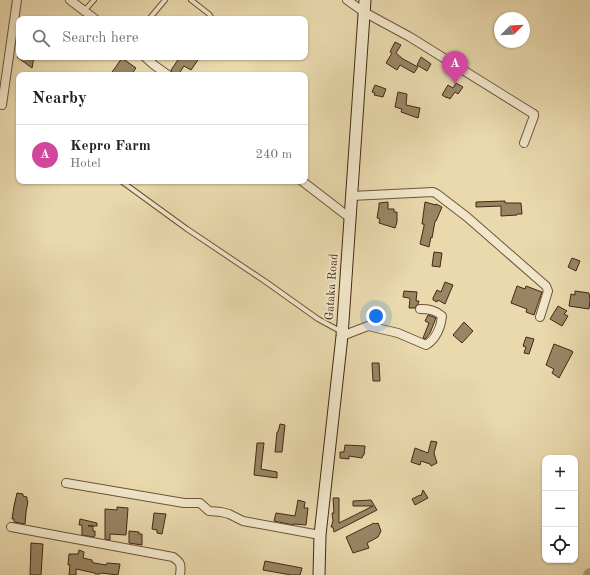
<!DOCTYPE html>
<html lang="en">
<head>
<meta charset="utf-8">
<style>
	:root { --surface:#fff; --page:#f2f2f2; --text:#202124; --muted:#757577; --line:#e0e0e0; --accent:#2563eb }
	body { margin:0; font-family:"Old Standard TT",serif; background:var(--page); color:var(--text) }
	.controls { position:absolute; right:12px; bottom:12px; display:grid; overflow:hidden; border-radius:8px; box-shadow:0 1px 3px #0004 }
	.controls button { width:36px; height:36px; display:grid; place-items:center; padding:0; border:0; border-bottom:1px solid var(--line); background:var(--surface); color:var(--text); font:20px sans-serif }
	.compass { position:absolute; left:494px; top:12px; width:36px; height:36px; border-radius:50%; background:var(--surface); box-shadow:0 1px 3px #0004; rotate:66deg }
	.you { position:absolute; left:376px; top:316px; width:14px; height:14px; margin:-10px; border:3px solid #fff; border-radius:50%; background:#1a73e8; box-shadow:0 0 0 6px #1a73e833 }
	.badge { display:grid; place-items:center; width:26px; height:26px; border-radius:50%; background:var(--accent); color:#fff; font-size:13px; font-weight:700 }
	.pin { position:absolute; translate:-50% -33px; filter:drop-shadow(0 1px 2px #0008) }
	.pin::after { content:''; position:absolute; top:21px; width:14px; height:12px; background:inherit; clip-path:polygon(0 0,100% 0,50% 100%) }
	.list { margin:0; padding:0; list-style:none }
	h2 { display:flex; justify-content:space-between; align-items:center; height:52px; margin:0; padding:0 16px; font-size:17px }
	h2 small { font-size:13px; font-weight:400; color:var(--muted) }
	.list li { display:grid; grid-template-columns:26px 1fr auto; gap:12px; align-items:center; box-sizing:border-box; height:60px; padding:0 16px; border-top:1px solid var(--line) }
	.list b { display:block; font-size:15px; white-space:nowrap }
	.list p { margin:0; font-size:13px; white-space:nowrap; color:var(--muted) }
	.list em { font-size:13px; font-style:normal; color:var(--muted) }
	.icon { flex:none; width:22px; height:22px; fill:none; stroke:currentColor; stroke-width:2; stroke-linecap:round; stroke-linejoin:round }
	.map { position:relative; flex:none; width:590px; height:575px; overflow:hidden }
	.search { position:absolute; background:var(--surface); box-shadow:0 1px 3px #0004; left:16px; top:16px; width:292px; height:44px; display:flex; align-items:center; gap:10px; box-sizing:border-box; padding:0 14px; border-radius:8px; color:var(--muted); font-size:15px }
	.panel { position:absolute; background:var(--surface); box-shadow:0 1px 3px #0004; left:16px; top:72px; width:292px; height:112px; border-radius:8px }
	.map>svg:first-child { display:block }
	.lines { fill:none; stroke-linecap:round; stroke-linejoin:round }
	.river { stroke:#b09d79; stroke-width:12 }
	.building { fill:#998564; stroke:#422914 }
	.lane-casing { stroke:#6c553a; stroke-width:6 }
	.street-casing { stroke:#6c553a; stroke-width:10 }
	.secondary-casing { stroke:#422914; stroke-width:13 }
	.lane { stroke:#f1e6ca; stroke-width:4 }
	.street { stroke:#f1e6ca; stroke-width:8 }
	.secondary { stroke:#f1e6ca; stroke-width:11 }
	.labels { text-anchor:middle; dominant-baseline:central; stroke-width:3.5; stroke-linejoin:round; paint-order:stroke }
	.street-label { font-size:12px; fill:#422914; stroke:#f1e6ca }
</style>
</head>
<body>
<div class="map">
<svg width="590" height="575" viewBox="0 0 590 575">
	<rect width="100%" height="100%" fill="#e9d9ad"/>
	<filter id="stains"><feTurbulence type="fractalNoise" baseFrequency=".005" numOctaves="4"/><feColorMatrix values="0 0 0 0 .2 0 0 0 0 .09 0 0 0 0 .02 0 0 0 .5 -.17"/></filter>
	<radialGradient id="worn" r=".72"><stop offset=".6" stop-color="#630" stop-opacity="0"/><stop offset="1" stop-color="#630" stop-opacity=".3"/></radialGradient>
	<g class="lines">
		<!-- river -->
		<path class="river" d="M589,575L590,574"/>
	</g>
	<!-- building -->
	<g class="building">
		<path d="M395,42L401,45L396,53L403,59L418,67L414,73L400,65L397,70L386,63L392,53L390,52Z"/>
		<path d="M17,57H34L32,68Z"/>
		<path d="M180,57H200L191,70L184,66L178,75H173L171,70Z"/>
		<path d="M421,57L431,64L427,71L417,65Z"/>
		<path d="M122,58L136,68L131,75H110Z"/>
		<path d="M456,83L463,87L458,94L455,92L450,99L447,97V98L442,95L448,85L453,88Z"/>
		<path d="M375,85L386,89L383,97L374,95L375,93L372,92Z"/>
		<path d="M398,92L407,94L406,105L420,108L418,118L401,112L402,109L395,107Z"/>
		<path d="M505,201V203H521L522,214H517V215L501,216V206L476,207V202Z"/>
		<path d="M388,202V209H394V212H397V222L395,228L379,223L380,219L377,218L379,206V203Z"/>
		<path d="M425,202L436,205V204L442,207L436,221H435L432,238L431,237L429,247L420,244L424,226V224H422Z"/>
		<path d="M434,252L442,253L440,267L432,266Z"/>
		<path d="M572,258L580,261L576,271L568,267Z"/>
		<path d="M445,282L453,285L445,304L438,300L437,302L433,300V298L437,290L441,292Z"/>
		<path d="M517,286L525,289L526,286L542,292L534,315L526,312L527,309L511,303Z"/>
		<path d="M404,291L417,292L416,301H419L418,304L416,306L415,308H409L410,299L409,298L403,297Z"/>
		<path d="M575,291L589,293L590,300L589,309L569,306L571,294L575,295Z"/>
		<path d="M558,306L567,311L564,314L568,316L562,326L550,319Z"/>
		<path d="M428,315L436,318L430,333L425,339L423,338L429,323L425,321Z"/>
		<path d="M464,322L473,331L462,343L453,335Z"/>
		<path d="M526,337L534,339L529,354L524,353L526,347L523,346Z"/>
		<path d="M554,344L572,351L573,352L559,378L552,373L554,369L546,365Z"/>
		<path d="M372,363H379L380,381H373Z"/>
		<path d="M280,424L285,425L282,452H275L277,432H278Z"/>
		<path d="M431,441L437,442L434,453L437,463L431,466L430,464L421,461L420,465L411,462L415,448L428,453Z"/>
		<path d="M257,443H264L261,469L277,472V478L254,475Z"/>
		<path d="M345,445L365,446L364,455H363L362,458L349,456V459L340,458V452H344Z"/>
		<path d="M423,490L428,498L415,505L412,499L420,495L421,496Z"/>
		<path d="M17,493L23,494V496L27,497V501H28L26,512V513L25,524L14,522V519H12L14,506Z"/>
		<path d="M333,498H339V523L373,506H353V501L371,500L377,510L334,532L333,527H331L333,521L332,513H334Z"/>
		<path d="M298,500L305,502L304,508H308L306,525L293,524V525L274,521L276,513L295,516Z"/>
		<path d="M117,507L128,508L126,535L110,534V540L105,539V509L117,510Z"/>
		<path d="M154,513L166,514L162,534L157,533V530L152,529Z"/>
		<path d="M80,519L97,523V526H88H93V531H95V536L93,537L82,535V525H79Z"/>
		<path d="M374,523L375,524L378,523L381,531L378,537L367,543L369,548L353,553L346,537Z"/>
		<path d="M129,531L139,532V534H142V545L129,543Z"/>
		<path d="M31,543L43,544L41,575H30Z"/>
		<path d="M79,550L84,552L83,558L92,560V562L94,563L106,565L107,563L120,564L118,575L101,573L100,574H95V573L76,569V575H69L70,565H68L69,554H78Z"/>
		<path d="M265,561L302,568L300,575H291L263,570Z"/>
	</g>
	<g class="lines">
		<defs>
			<g id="lane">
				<path d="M191,0L209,14L211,17V19"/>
				<path d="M84,11L94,0"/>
				<path d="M149,19L165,0"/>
				<path d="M121,181L187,229L266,282L318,319L342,332"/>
			</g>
			<g id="street">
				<path d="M70,0L95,19"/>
				<path d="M347,0L364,12L410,37L532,113L534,114V116L524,143"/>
				<path d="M145,57L154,65L168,75"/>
				<path d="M2,105L17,0"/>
				<path d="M302,181L350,218"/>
				<path d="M351,196L433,192L437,194L467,217L546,286L548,291L540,317"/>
				<path d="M342,336L368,326L398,333L426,345C436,339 441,327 442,316C435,310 429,309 420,309"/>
				<path d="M66,483L184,503H200L209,511L221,512L229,514L243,521L320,535"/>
				<path d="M11,527L173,557C182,563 181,566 180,575"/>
			</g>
			<path id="secondary" d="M319,575L320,535L342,336L365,0"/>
		</defs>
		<!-- lane casing -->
		<use href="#lane" class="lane-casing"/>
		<!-- street casing -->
		<use href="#street" class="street-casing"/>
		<!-- secondary casing -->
		<use href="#secondary" class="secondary-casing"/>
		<!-- lane -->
		<use href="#lane" class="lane"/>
		<!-- street -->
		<use href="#street" class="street"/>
		<!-- secondary -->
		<use href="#secondary" class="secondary"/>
	</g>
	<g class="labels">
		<!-- street labels -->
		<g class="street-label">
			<text transform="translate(332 287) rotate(-86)">Gataka Road</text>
		</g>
	</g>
	<rect width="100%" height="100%" filter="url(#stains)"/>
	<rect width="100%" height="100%" fill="url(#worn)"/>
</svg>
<div class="controls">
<button>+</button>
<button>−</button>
<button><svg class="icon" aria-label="locate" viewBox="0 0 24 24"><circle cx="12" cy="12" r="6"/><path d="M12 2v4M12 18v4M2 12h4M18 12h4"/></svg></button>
</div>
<svg class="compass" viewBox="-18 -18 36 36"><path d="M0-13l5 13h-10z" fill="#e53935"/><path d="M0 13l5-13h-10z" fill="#757577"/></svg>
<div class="you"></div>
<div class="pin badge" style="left:455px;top:84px;background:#d1479c">A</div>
<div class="search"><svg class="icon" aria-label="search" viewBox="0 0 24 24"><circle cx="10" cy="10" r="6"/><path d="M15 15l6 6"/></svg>Search here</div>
<section class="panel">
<h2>Nearby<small></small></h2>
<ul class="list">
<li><span class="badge" style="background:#d1479c">A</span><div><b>Kepro Farm</b><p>Hotel</p></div><em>240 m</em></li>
</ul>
</section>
</div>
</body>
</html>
